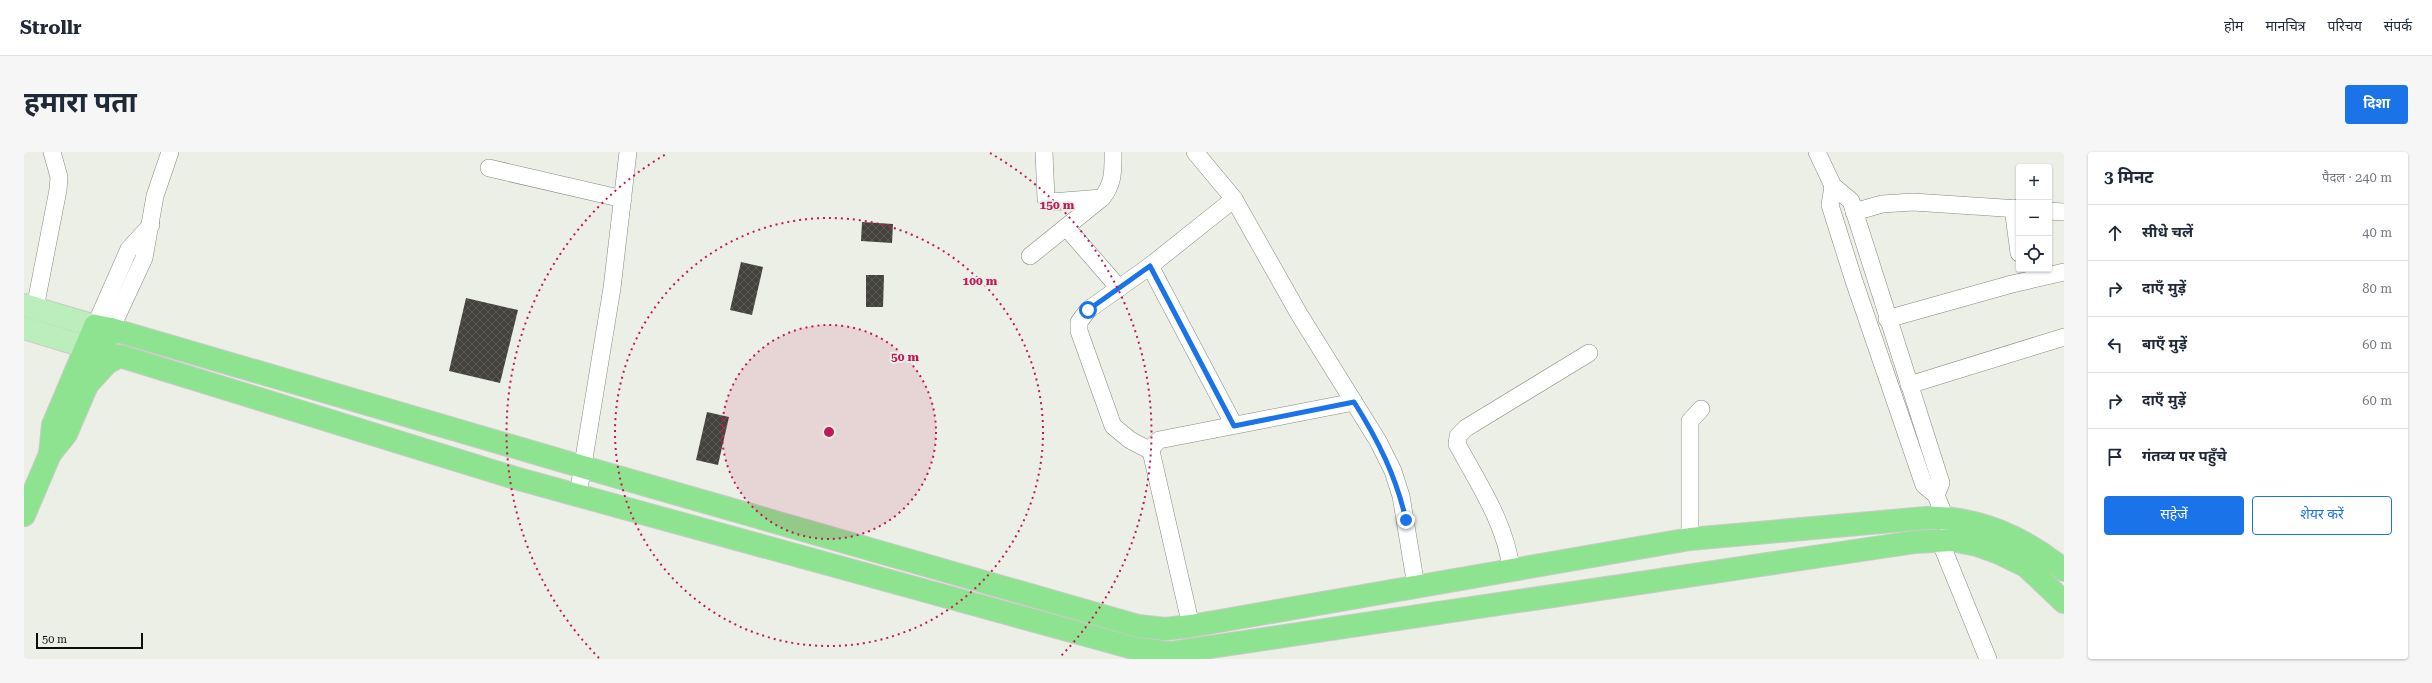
<!DOCTYPE html>
<html lang="hi">
<head>
<meta charset="utf-8">
<style>
	:root { --surface:#fff; --page:#f6f6f7; --text:#1f2937; --muted:#747a83; --line:#e0e1e3; --accent:#1a73e8 }
	body { margin:0; font-family:"Roboto Serif","Noto Sans Devanagari",serif; background:var(--page); color:var(--text) }
	.controls { position:absolute; right:12px; top:12px; display:grid; overflow:hidden; border-radius:4px; box-shadow:0 1px 3px #0004 }
	.controls button { width:36px; height:36px; display:grid; place-items:center; padding:0; border:0; border-bottom:1px solid var(--line); background:var(--surface); color:var(--text); font:20px sans-serif }
	.scale { position:absolute; left:12px; bottom:10px; width:107px; box-sizing:border-box; padding-left:4px; border:2px solid #0d0e0b; border-top:0; font-size:11px; line-height:14px; white-space:nowrap; color:#0d0e0b; -webkit-text-stroke:3px #ebefe5; paint-order:stroke }
	.stop { position:absolute; width:12px; height:12px; margin:-9px; border:3px solid #1a73e8; border-radius:50%; background:#fff }
	.stop.end { background:#1a73e8; border-color:#fff; box-shadow:0 1px 4px #0008 }
	.list { margin:0; padding:0; list-style:none }
	h2 { display:flex; justify-content:space-between; align-items:center; height:52px; margin:0; padding:0 16px; font-size:17px }
	h2 small { font-size:13px; font-weight:400; color:var(--muted) }
	.list li { display:grid; grid-template-columns:26px 1fr auto; gap:12px; align-items:center; box-sizing:border-box; height:56px; padding:0 16px; border-top:1px solid var(--line) }
	.list b { display:block; font-size:15px; white-space:nowrap }
	.list em { font-size:13px; font-style:normal; color:var(--muted) }
	.actions { display:flex; gap:8px; padding:12px 16px }
	.actions a { flex:1; padding:9px 0; border:1px solid var(--accent); border-radius:4px; text-align:center; font-size:14px; color:var(--accent) }
	.actions .main { background:var(--accent); color:#fff }
	.icon { flex:none; width:22px; height:22px; fill:none; stroke:currentColor; stroke-width:2; stroke-linecap:round; stroke-linejoin:round }
	.map { position:relative; flex:none; width:2040px; height:507px; overflow:hidden; border-radius:4px }
	header { display:flex; align-items:center; gap:24px; box-sizing:border-box; height:56px; padding:0 20px; background:var(--surface); border-bottom:1px solid var(--line) }
	header strong { font-size:19px }
	nav { display:flex; gap:22px; margin-inline-start:auto; font-size:14px }
	.intro { display:flex; align-items:center; justify-content:space-between; box-sizing:border-box; height:96px; padding:0 24px }
	h1 { margin:0; font-size:28px }
	.button { padding:10px 18px; border-radius:4px; background:var(--accent); color:#fff; font-size:14px; font-weight:700 }
	main { display:flex; gap:24px; padding:0 24px }
	aside { flex:1; background:var(--surface); border-radius:4px; box-shadow:0 1px 3px #0004 }
	.map>svg:first-child { display:block }
	.building { fill:url(#building-cross-hatch) }
	.lines { fill:none; stroke-linecap:round; stroke-linejoin:round }
	.minor-casing { stroke:#868a81; stroke-width:18 }
	.major-casing { stroke:#cacac9; stroke-width:24 }
	.highway-casing { stroke:#cacac9; stroke-width:24 }
	.minor { stroke:#fff; stroke-width:17 }
	.major { stroke:#bbeebc; stroke-width:22 }
	.highway { stroke:#8ee390; stroke-width:22 }
	.route { stroke:#1a73e8; stroke-width:5 }
	.ring { fill:none; stroke:#c2185b; stroke-width:2; stroke-dasharray:2 4 }
	.centre { fill:#c2185b; stroke:#ebefe5; stroke-width:2 }
	.ring-label { font-size:12px; text-anchor:middle; font-weight:bold; fill:#c2185b; stroke:#ebefe5; stroke-width:4; stroke-linejoin:round; paint-order:stroke }
</style>
</head>
<body>
<header>
<strong>Strollr</strong>
<nav><a>होम</a><a>मानचित्र</a><a>परिचय</a><a>संपर्क</a></nav>
</header>
<div class="intro"><h1>हमारा पता</h1><a class="button">दिशा</a></div>
<main>
<div class="map">
<svg width="2040" height="507" viewBox="0 0 2040 507">
	<defs>
		<pattern id="building-cross-hatch" width="8" height="8" patternUnits="userSpaceOnUse"><rect width="8" height="8" fill="#44433b"/><path d="M0 0l8 8M0 8l8-8" fill="none" stroke="#5b5a54"/></pattern>
	</defs>
	<rect width="100%" height="100%" fill="#ebefe5"/>
	<!-- building -->
	<g class="building">
		<path d="M838,70L869,72L868,91L837,89Z"/>
		<path d="M717,110L739,115L728,163L706,158Z"/>
		<path d="M842,123H860L859,155H842Z"/>
		<path d="M442,146L494,158L476,231L425,219Z"/>
		<path d="M683,260L705,265L694,313L672,308Z"/>
	</g>
	<g class="lines">
		<defs>
			<g id="minor">
				<path d="M1020,0L1022,47L1027,50L1078,46"/>
				<path d="M1171,0L1210,47L1275,162L1354,289L1369,319L1377,344L1392,434"/>
				<path d="M1793,0L1809,34L1827,49L1917,331L1912,343"/>
				<path d="M465,16L599,47"/>
				<path d="M1809,34L1806,53L1830,129L1900,333L1912,343L1925,376"/>
				<path d="M1989,56L1995,101"/>
				<path d="M2025,59L2040,60"/>
				<path d="M1830,60L1858,52L1889,50L1995,57"/>
				<path d="M1042,75L1095,136"/>
				<path d="M1006,104L1078,46C1090,31 1089,18 1089,0"/>
				<path d="M1126,114L1210,273"/>
				<path d="M11,156L34,38L35,25L28,0"/>
				<path d="M1863,167L1988,132L2040,120"/>
				<path d="M71,174L105,97L127,73"/>
				<path d="M87,177L120,106L131,44L146,0"/>
				<path d="M1885,233L2040,185"/>
				<path d="M1127,299L1106,288L1089,274L1055,179V170L1064,158L1126,114L1210,47"/>
				<path d="M554,343L588,136L604,0"/>
				<path d="M1666,387V269L1677,257"/>
				<path d="M1916,389L1964,507"/>
				<path d="M1487,417C1482,372 1454,331 1433,292L1434,284L1442,276L1565,201"/>
				<path d="M1167,474L1127,299L1130,293L1135,288L1330,250"/>
			</g>
			<g id="major">
				<path d="M0,153L71,174"/>
				<path d="M0,176L79,200"/>
			</g>
			<g id="highway">
				<path d="M61,235L83,211L96,204L491,326L1113,497L1146,501L1891,390L1928,388L1953,393L1975,401L2002,414L2040,450"/>
				<path d="M26,302L29,273L71,174L87,177L559,315L1114,474L1141,477L1167,474L1666,387L1902,366C1953,364 2001,386 2040,418"/>
				<path d="M0,363L26,302L42,282L87,177"/>
			</g>
		</defs>
		<!-- minor casing -->
		<use href="#minor" class="minor-casing"/>
		<!-- major casing -->
		<use href="#major" class="major-casing"/>
		<!-- highway casing -->
		<use href="#highway" class="highway-casing"/>
		<!-- minor -->
		<use href="#minor" class="minor"/>
		<!-- major -->
		<use href="#major" class="major"/>
		<!-- highway -->
		<use href="#highway" class="highway"/>
	</g>
	<g class="lines">
		<!-- route -->
		<path class="route" d="M1064,158L1126,114L1210,274L1330,250C1354,288 1372,324 1382,368"/>
	</g>
	<!-- distance rings -->
	<circle cx="805" cy="280" r="107" fill="#c2185b" fill-opacity=".12"/>
	<g class="ring">
		<circle cx="805" cy="280" r="107"/>
		<circle cx="805" cy="280" r="214"/>
		<path d="M575 506A322 322 0 0 1 644 1M966 1A322 322 0 0 1 1035 506"/>
	</g>
	<circle cx="805" cy="280" r="6" class="centre"/>
	<g class="ring-label">
		<text x="1033" y="57">150 m</text>
		<text x="956" y="133">100 m</text>
		<text x="881" y="209">50 m</text>
	</g>
</svg>
<div class="controls">
<button>+</button>
<button>−</button>
<button><svg class="icon" aria-label="locate" viewBox="0 0 24 24"><circle cx="12" cy="12" r="6"/><path d="M12 2v4M12 18v4M2 12h4M18 12h4"/></svg></button>
</div>
<div class="scale">50 m</div>
<div class="stop" style="left:1064px;top:158px"></div>
<div class="stop end" style="left:1382px;top:368px"></div>
</div>
<aside>
<h2>3 मिनट<small>पैदल · 240 m</small></h2>
<ul class="list">
<li><svg class="icon" aria-label="ahead" viewBox="0 0 24 24"><path d="M12 20V5M6 11l6-6 6 6"/></svg><div><b>सीधे चलें</b></div><em>40 m</em></li>
<li><svg class="icon" aria-label="right" viewBox="0 0 24 24"><path d="M7 20v-9h11M14 6l5 5-5 5"/></svg><div><b>दाएँ मुड़ें</b></div><em>80 m</em></li>
<li><svg class="icon" aria-label="left" viewBox="0 0 24 24"><path d="M17 20v-9H6M10 6l-5 5 5 5"/></svg><div><b>बाएँ मुड़ें</b></div><em>60 m</em></li>
<li><svg class="icon" aria-label="right" viewBox="0 0 24 24"><path d="M7 20v-9h11M14 6l5 5-5 5"/></svg><div><b>दाएँ मुड़ें</b></div><em>60 m</em></li>
<li><svg class="icon" aria-label="arrive" viewBox="0 0 24 24"><path d="M6 21V4h12l-3 4 3 4H6"/></svg><div><b>गंतव्य पर पहुँचे</b></div></li>
</ul>
<div class="actions"><a class="main">सहेजें</a><a>शेयर करें</a></div>
</aside>
</main>
</body>
</html>
